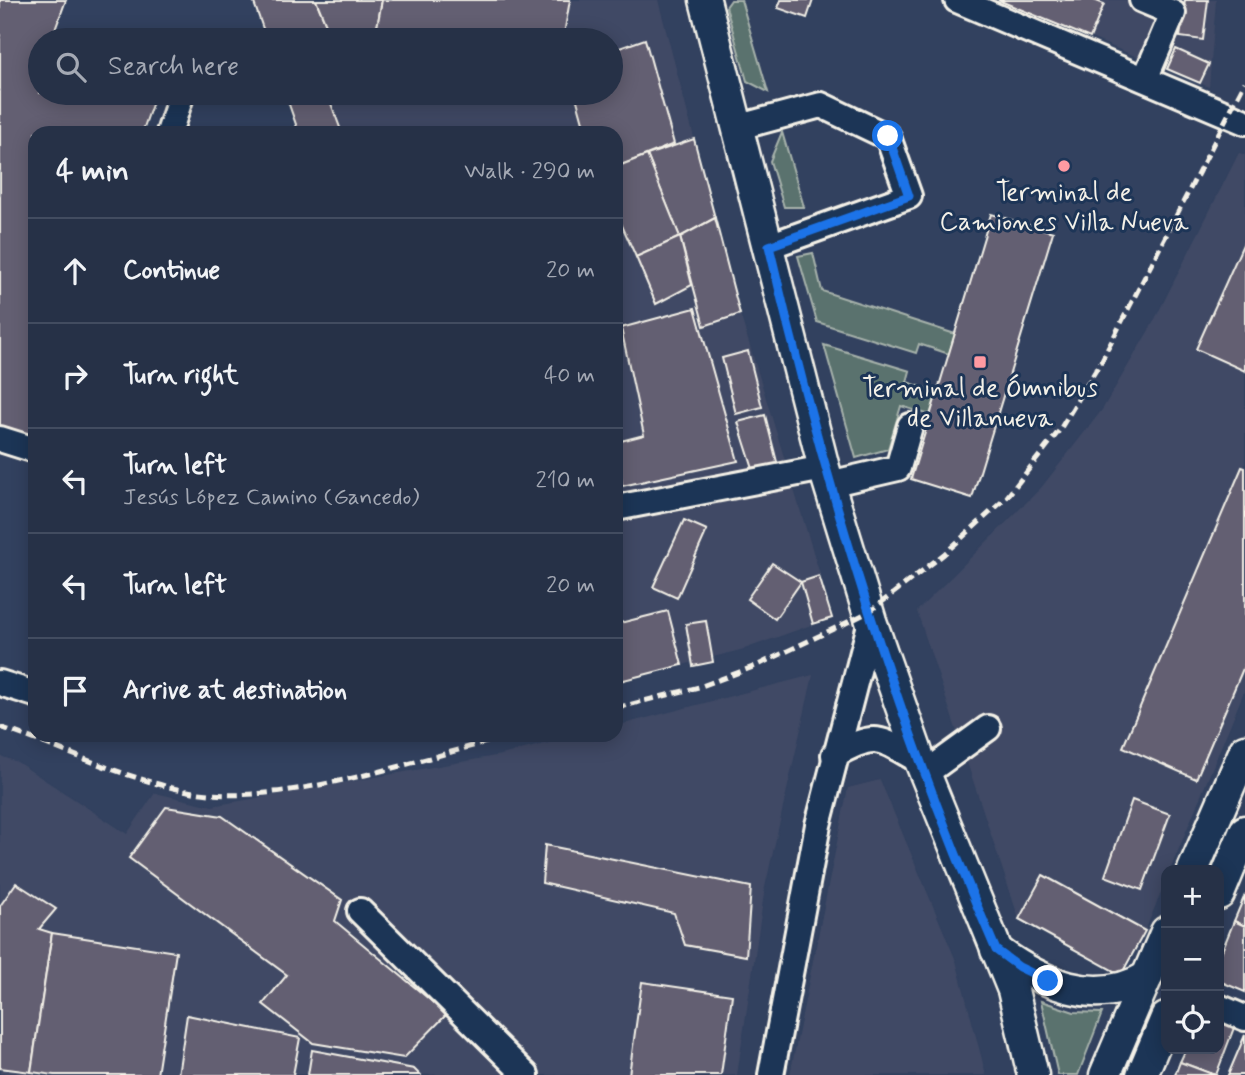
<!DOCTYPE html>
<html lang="en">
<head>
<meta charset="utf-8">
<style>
	:root { --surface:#263147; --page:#323d52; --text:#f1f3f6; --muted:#a4a9b4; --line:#424c60 }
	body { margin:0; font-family:Mynerve,sans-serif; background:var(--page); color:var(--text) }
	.controls { position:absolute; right:21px; bottom:21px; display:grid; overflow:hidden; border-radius:14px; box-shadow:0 4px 18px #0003 }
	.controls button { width:63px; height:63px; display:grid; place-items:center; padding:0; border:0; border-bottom:2px solid var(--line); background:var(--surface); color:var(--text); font:35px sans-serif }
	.stop { position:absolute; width:21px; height:21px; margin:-16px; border:5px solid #1a73e8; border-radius:50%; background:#fff }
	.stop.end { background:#1a73e8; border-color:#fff; box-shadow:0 2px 7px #0008 }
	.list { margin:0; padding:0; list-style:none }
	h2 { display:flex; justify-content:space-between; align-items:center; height:91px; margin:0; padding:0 28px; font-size:30px }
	h2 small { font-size:23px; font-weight:400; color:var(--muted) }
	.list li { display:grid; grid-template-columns:46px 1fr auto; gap:21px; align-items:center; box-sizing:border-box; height:105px; padding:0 28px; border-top:2px solid var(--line) }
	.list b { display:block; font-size:26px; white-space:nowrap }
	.list p { margin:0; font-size:23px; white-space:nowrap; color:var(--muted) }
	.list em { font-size:23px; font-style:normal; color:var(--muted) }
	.icon { flex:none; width:38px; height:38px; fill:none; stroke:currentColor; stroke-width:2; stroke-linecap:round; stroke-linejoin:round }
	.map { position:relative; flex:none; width:1245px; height:1075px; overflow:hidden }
	.search { position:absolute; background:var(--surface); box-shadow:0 4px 18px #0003; left:28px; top:28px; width:595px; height:77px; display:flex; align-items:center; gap:18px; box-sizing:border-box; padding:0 24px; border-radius:38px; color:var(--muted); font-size:26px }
	.panel { position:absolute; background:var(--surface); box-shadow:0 4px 18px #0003; left:28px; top:126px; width:595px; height:616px; border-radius:21px }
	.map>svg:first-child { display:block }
	.built { fill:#414a65 }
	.green { fill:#5a726e; stroke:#a7b2ab; stroke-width:2 }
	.building { fill:#635e72; stroke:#f4f1e8; stroke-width:2 }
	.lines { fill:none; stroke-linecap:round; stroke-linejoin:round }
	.minor-casing { stroke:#f4f1e8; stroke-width:30 }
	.major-casing { stroke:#f4f1e8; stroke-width:35 }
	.minor { stroke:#1d3557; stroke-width:24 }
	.major { stroke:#1d3557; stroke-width:30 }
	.rail { stroke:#f4f1e8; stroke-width:5; stroke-dasharray:10 5; stroke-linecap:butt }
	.route { stroke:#1a73e8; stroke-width:9 }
	.poi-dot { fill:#ff9aa2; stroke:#1d3557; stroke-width:2.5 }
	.labels { text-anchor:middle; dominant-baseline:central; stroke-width:6; stroke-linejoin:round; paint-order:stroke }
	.poi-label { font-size:26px; fill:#f4f1e8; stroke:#1d3557 }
</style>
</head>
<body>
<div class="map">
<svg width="1245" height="1075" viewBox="0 0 1245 1075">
	<rect width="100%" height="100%" fill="#32415f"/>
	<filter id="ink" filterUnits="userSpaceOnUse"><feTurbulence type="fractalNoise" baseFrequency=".0143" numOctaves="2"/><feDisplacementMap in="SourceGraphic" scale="14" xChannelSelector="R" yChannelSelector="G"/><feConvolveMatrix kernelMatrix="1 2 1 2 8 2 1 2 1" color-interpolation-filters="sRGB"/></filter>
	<g filter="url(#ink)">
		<!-- built -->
		<g class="built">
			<path d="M253,0H658L740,314L833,617L744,649L616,682V133H299L285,93H611V40H267Z"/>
			<path d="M998,0H1216L1209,87L1167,69Z"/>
			<path d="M1239,153L1245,155V689L1170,870H1166V880L1145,931L1121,975L1019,919L917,611L1041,488L1102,410L1152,325Z"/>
			<path d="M813,675L765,887L737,1075L0,1074V756L17,762L127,834L155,793L212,806L501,755L580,735H616V726Z"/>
			<path d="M880,780L956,961L986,1075H790L848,788Z"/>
		</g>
		<!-- green -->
		<g class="green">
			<path d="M731,0H741L768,92L747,81L726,7Z"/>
			<path d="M782,132L804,207H784L770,161Z"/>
			<path d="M813,253L822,291L955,334L949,354L919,344L916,353L817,322L798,256Z"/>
			<path d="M824,345L910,371L907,382L937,392L930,415L901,406L888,449L856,458Z"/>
			<path d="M1041,1001L1074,1012L1102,1013L1078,1075H1058Z"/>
		</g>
		<!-- building -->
		<g class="building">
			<path d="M0,0H66L55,30L84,40H40V93H156L142,133H35V442L0,430Z"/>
			<path d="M253,0H316L327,27L308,40H267Z"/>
			<path d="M316,0H382L376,33L327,27Z"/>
			<path d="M382,0H570L563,40H420L376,33Z"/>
			<path d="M781,0H813L807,18L778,8Z"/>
			<path d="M998,0H1094L1104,4L1090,38Z"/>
			<path d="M1185,0H1208L1203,40L1180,37Z"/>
			<path d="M645,39L674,144L616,167V133H586L575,93H611V51Z"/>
			<path d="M1176,49L1209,64L1200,83L1167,69Z"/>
			<path d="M285,93H327L342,133H299Z"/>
			<path d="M694,139L715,218L680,237L647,155Z"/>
			<path d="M647,155L680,237L636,257L616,212V167Z"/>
			<path d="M991,214L1053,232L972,498L911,479Z"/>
			<path d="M715,218L740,314L704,326L680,237Z"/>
			<path d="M680,237L692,285L656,304L636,257Z"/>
			<path d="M1245,240V371L1196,349Z"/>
			<path d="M695,308L738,461L622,486L617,442L644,435L621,328Z"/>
			<path d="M748,351L762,407L736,414L722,358Z"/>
			<path d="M765,415L778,466L754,472L738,422Z"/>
			<path d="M1242,467L1245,468V664L1196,779L1123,747Z"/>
			<path d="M684,520L707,530L677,598L653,587Z"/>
			<path d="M772,563L801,582L775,619L747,599Z"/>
			<path d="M819,576L832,618L813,624L801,582Z"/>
			<path d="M668,611L682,665L616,682V624Z"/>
			<path d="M706,621L713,662L693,666L686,624Z"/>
			<path d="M1132,800L1170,814L1142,890L1105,876Z"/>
			<path d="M166,807L222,816L342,900L335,921L447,1014L404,1058L313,1043L263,1004L287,975L129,858Z"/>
			<path d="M545,845L751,887L746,956L685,945L674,913L542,883Z"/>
			<path d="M1043,875L1145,931L1121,975L1019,919Z"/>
			<path d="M16,883L56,909L39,929L52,933L31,1072L0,1068V906Z"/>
			<path d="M1245,895V926L1234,921Z"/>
			<path d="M1234,921L1245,926V992L1219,981V958Z"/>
			<path d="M52,933L176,952L157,1075H54L31,1072Z"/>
			<path d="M642,982L732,995L721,1075H629Z"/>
			<path d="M187,1015L300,1038L293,1075H178Z"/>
			<path d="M1219,1018L1235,1025L1216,1075L1180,1062L1186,1049H1219Z"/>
			<path d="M1245,1035V1075H1228Z"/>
			<path d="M312,1050L414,1069L420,1075H308Z"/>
			<path d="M1180,1062L1215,1075H1175Z"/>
		</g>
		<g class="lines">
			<defs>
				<g id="minor">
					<path d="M957,0L1245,122"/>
					<path d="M1142,0L1173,13L1145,79"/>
					<path d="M739,127L821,105L888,137L909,196L769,246"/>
					<path d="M169,133L182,93"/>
					<path d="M0,439L35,450"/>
					<path d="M829,484L898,468L910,426"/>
					<path d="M616,508L824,468"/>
					<path d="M0,683L35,694"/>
					<path d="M834,755C878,731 878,738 920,761"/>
					<path d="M926,773L988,728"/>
					<path d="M360,911L526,1075"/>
					<path d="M1219,1007L1245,1018"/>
					<path d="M771,1075L818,825L871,621"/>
				</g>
				<g id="major">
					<path d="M705,0L824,468L871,621L920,761L1013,990L1033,1075"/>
					<path d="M1193,870L1245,750"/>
					<path d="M1219,894L1245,831"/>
					<path d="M996,950C1041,983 1095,1008 1147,977"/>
					<path d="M1105,1075L1166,932"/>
					<path d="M1142,1075L1166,1018"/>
				</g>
			</defs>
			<!-- minor casing -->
			<use href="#minor" class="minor-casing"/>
			<!-- major casing -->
			<use href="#major" class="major-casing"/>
			<!-- minor -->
			<use href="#minor" class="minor"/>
			<!-- major -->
			<use href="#major" class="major"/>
			<!-- rail -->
			<g class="rail">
				<path d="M616,708L699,687L756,666L869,612L944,554L1006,498L1059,431L1102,360L1245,82"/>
				<path d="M0,727C62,748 129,781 193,792C284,807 423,758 513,735"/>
			</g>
		</g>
	</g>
	<g class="lines" filter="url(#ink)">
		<!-- route -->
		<path class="route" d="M888,136L909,196L769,246C825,486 897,724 996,950L1019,967L1048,981"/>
	</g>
	<!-- markers -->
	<g class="poi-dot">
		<circle cx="1064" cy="166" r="7"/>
		<rect x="973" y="355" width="14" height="14" rx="3.5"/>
	</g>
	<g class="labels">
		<!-- poi labels -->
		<g class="poi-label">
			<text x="1064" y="193">Terminal de<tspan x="1064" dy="30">Camiones Villa Nueva</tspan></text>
			<text x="980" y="389">Terminal de Ómnibus<tspan x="980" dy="30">de Villanueva</tspan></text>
		</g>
	</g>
</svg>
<div class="controls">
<button>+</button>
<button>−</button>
<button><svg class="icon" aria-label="locate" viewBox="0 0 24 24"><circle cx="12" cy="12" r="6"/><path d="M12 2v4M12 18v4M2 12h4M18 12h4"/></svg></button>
</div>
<div class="stop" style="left:888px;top:136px"></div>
<div class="stop end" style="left:1048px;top:981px"></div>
<div class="search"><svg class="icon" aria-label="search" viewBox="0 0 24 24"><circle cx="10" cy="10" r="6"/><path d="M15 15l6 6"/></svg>Search here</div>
<section class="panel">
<h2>4 min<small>Walk · 290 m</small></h2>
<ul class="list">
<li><svg class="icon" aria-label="ahead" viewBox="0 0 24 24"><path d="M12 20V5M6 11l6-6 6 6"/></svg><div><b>Continue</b></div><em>20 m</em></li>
<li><svg class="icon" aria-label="right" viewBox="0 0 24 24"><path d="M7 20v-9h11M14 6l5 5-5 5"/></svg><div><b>Turn right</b></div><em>40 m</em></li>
<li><svg class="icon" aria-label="left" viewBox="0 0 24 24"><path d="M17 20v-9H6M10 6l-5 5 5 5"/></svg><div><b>Turn left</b><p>Jesús López Camino (Gancedo)</p></div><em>210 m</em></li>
<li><svg class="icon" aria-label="left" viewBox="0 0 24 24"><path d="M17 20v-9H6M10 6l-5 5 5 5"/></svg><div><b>Turn left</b></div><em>20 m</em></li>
<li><svg class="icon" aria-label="arrive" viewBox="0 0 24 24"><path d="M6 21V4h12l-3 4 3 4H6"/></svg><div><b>Arrive at destination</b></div></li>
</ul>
</section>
</div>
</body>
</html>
